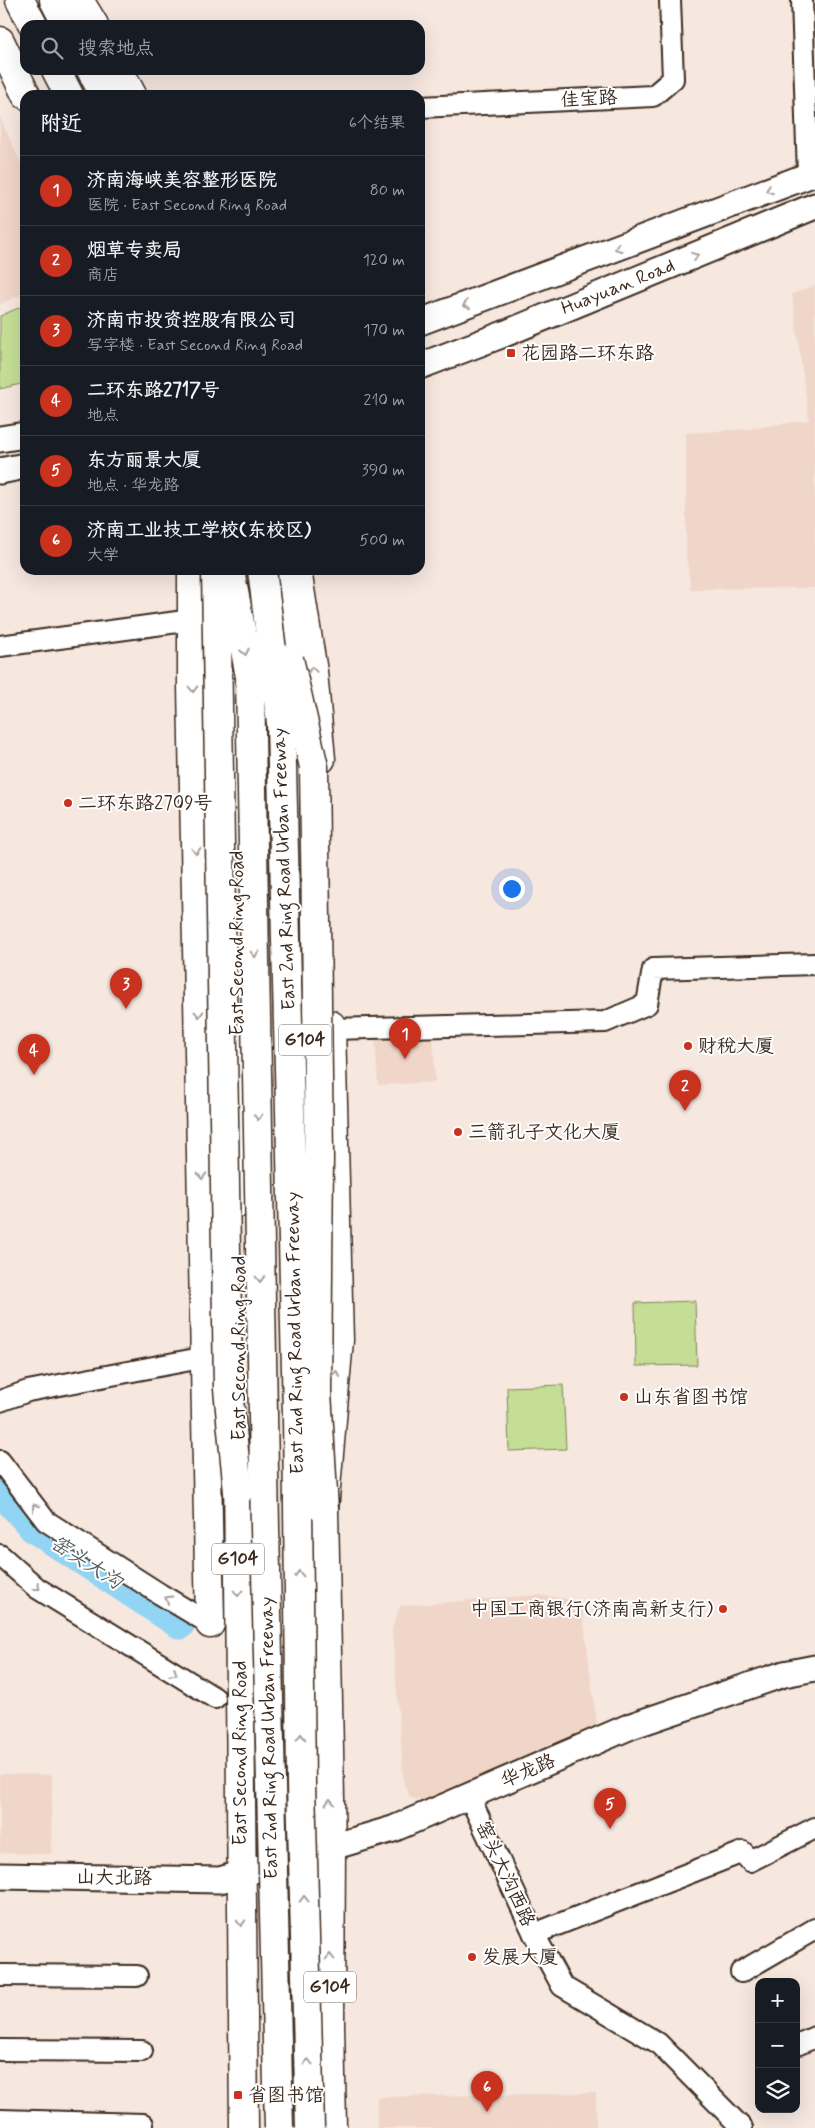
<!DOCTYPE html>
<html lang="zh">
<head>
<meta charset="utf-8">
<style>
	:root { --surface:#171b24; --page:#20242c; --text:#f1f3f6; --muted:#9ea1a6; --line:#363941; --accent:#c8321e }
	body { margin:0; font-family:Mynerve,"LXGW WenKai TC",sans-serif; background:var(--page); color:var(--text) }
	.controls { position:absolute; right:15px; bottom:15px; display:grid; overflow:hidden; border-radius:10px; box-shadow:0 5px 20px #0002 }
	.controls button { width:45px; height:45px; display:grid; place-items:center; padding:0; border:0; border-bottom:1px solid var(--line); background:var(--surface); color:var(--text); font:25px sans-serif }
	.you { position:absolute; left:511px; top:888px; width:18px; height:18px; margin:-12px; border:4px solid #fff; border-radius:50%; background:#1a73e8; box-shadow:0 0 0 8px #1a73e833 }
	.badge { display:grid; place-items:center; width:32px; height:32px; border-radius:50%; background:var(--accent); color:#fff; font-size:16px; font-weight:700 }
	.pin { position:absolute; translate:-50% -41px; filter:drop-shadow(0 1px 2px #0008) }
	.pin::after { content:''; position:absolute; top:26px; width:18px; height:15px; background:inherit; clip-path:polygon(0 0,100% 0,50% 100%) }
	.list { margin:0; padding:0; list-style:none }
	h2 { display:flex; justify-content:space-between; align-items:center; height:65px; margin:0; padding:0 20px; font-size:21px }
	h2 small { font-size:16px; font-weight:400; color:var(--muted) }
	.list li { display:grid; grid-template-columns:32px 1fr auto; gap:15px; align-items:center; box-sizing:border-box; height:70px; padding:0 20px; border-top:1px solid var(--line) }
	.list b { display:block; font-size:19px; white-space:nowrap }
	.list p { margin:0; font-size:16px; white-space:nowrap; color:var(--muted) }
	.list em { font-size:16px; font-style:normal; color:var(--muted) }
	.icon { flex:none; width:28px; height:28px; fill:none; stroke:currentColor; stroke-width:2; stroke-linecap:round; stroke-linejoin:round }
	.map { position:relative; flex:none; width:815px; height:2128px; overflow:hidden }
	.search { position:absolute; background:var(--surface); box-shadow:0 5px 20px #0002; left:20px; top:20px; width:405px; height:55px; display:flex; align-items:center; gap:12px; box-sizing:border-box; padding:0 18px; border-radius:15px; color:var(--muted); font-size:19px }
	.panel { position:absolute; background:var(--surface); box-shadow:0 5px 20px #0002; left:20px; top:90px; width:405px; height:485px; border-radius:15px }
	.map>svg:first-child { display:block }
	.built { fill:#f0d6c8 }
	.green { fill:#c4de95; stroke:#80845a }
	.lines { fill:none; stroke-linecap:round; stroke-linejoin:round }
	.river { stroke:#92d4f3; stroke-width:29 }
	.minor-casing { stroke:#3b2a1e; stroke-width:24 }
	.major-casing { stroke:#3b2a1e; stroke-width:29 }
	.highway-casing { stroke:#3b2a1e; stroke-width:31 }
	.minor { stroke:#fff; stroke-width:20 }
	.major { stroke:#fff; stroke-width:25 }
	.highway { stroke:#fff; stroke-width:28 }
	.highway-bridge-casing { stroke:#3b2a1e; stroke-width:31; stroke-linecap:butt }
	.highway-bridge { stroke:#fff; stroke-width:28 }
	.oneway { stroke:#a79f9a }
	.poi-dot { fill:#c8321e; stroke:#fff; stroke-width:2 }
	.labels { text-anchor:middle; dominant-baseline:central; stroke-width:4; stroke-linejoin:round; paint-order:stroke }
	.shield { fill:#fff; stroke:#766a62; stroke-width:1 }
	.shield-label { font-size:18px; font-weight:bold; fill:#3b2a1e }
	.street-label { font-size:19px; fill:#3b2a1e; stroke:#fff }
	.poi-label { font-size:19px; fill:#3b2a1e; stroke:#fff; text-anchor:start }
	.water-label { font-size:20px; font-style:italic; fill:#555d5e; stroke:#fff }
</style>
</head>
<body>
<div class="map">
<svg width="815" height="2128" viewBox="0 0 815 2128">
	<rect width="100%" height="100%" fill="#f6e7df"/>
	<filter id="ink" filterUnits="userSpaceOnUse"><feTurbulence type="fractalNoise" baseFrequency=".02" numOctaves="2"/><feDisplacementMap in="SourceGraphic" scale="10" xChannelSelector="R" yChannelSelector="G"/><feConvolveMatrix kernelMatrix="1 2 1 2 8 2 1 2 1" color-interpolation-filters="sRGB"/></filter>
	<g filter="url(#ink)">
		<!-- built -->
		<g class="built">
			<path d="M0,117L25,173V293L0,304Z"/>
			<path d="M815,285V588L691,589L686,556V433L748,429L809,420L792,294Z"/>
			<path d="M433,1034L435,1082L378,1085L375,1036Z"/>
			<path d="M538,1595L581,1601L598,1733L428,1804L410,1797L404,1784L392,1629L400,1606Z"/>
			<path d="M0,1774L52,1775L51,1854L0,1853Z"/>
			<path d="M596,2093V2128H377V2097Z"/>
		</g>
		<!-- green -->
		<g class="green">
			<path d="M25,305V383L0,389V316Z"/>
			<path d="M695,1301L697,1365L636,1366L635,1303Z"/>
			<path d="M563,1385L566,1449L509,1451L507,1387Z"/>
		</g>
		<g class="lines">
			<!-- river -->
			<path class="river" d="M0,1491L34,1529L180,1625"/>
			<defs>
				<g id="minor">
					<path d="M802,0L808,175"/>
					<path d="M420,107L653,96L673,79L670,0"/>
					<path d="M0,646L192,620"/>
					<path d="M331,1029L605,1022L647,1004L653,969L815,964"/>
					<path d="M0,1401L28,1391L206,1357"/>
					<path d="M0,1461L46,1521L160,1594L210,1624"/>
					<path d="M0,1555L37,1588L215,1698"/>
					<path d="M469,1796L534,1934L562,1986L658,2043L742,2128"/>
					<path d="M534,1934L743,1852L750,1861L815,1828"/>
					<path d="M741,1972L815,1929"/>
					<path d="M0,1975L137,1976"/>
					<path d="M799,2044L815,2037"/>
					<path d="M0,2050L142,2051"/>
					<path d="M0,2120L143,2124"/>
				</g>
				<g id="major">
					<path d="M420,322L815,173"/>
					<path d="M420,366L504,334L815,206"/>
					<path d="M0,439L25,435"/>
					<path d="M0,471L25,466"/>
					<path d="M0,1876L220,1880L393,1829L631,1726L784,1674L815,1668"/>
				</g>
				<g id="highway">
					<path d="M20,0L33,25"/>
					<path d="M54,0L67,25"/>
					<path d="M79,0L94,25"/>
					<path d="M0,41L26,95"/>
					<path d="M56,70L69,95"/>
					<path d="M91,70L104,95"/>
					<path d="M119,70L132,95"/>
					<path d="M192,570V686L210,1624"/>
					<path d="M297,570L313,672L321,759"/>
					<path d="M280,571L292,683"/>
					<path d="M229,692L236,773L239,1203"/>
					<path d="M297,730L300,756L302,895"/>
					<path d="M331,1025L339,1340L324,1510L331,1847L330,2024L332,2128"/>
					<path d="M238,1469L244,2128"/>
				</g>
			</defs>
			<!-- minor casing -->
			<use href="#minor" class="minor-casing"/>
			<!-- major casing -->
			<use href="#major" class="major-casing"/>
			<!-- highway casing -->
			<use href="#highway" class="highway-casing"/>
			<!-- minor -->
			<use href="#minor" class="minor"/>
			<!-- major -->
			<use href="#major" class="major"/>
			<!-- highway -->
			<use href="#highway" class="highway"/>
			<defs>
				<g id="highway-bridge">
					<path d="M216,570L228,1389L238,1492"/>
					<path d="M230,570L250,677L265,1527L279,2128"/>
					<path d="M262,570L281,723L297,1413L301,1784L310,2128"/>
					<path d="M289,659L314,767L319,1155L317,1392L324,1510"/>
				</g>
			</defs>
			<!-- highway-bridge casing -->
			<use href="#highway-bridge" class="highway-bridge-casing"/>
			<!-- highway-bridge -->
			<use href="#highway-bridge" class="highway-bridge"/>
		</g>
		<!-- one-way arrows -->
		<defs><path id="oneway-chevron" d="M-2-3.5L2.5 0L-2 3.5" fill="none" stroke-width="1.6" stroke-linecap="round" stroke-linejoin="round" transform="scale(1.25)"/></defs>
		<g class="oneway">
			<use href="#oneway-chevron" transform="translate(769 190) rotate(159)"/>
			<use href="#oneway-chevron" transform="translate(618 248) rotate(159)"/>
			<use href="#oneway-chevron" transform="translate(695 256) rotate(-22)"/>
			<use href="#oneway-chevron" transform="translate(466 305) rotate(160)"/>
			<use href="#oneway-chevron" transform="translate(245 652) rotate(79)"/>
			<use href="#oneway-chevron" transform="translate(312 670) rotate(-98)"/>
			<use href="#oneway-chevron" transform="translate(193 689) rotate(89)"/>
			<use href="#oneway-chevron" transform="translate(196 851) rotate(89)"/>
			<use href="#oneway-chevron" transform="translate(255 954) rotate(89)"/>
			<use href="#oneway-chevron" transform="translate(199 1014) rotate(89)"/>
			<use href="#oneway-chevron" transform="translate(258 1117) rotate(89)"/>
			<use href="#oneway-chevron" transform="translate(202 1176) rotate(89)"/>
			<use href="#oneway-chevron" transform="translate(260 1279) rotate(89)"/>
			<use href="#oneway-chevron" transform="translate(336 1374) rotate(-85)"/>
			<use href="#oneway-chevron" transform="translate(35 1507) rotate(-128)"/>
			<use href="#oneway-chevron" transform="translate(299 1574) rotate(-91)"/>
			<use href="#oneway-chevron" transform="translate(37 1587) rotate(38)"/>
			<use href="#oneway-chevron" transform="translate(238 1593) rotate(90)"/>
			<use href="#oneway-chevron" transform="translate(168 1599) rotate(-150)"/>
			<use href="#oneway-chevron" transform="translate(174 1673) rotate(32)"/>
			<use href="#oneway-chevron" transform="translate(301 1737) rotate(-91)"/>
			<use href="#oneway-chevron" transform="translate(330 1802) rotate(-91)"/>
			<use href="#oneway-chevron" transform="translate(304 1899) rotate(-91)"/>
			<use href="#oneway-chevron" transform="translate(241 1923) rotate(89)"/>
			<use href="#oneway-chevron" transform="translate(330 1957) rotate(-90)"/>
			<use href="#oneway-chevron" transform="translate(308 2062) rotate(-91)"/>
		</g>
	</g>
	<!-- markers -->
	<g class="poi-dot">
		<rect x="506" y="348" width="10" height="10" rx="2.5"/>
		<circle cx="68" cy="803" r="5"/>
		<circle cx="688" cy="1046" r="5"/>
		<circle cx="458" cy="1132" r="5"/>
		<circle cx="624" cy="1397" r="5"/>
		<circle cx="723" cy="1609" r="5"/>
		<circle cx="472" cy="1957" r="5"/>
		<rect x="233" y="2090" width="10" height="10" rx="2.5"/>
	</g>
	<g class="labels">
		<!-- shield labels -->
		<g class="shield">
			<rect x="279" y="1024.5" width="52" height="31" rx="4"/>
			<rect x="212" y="1543.5" width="52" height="31" rx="4"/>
			<rect x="304" y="1971.5" width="52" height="31" rx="4"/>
		</g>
		<g class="shield-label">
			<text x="305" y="1040">G104</text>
			<text x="238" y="1559">G104</text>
			<text x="330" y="1987">G104</text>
		</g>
		<!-- street labels -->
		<g class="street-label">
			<text transform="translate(589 99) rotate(-3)">佳宝路</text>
			<text transform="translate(618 287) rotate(-22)">Huayuan Road</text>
			<text transform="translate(284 869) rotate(-92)">East 2nd Ring Road Urban Freeway</text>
			<text transform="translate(237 943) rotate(-90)">East Second Ring Road</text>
			<text transform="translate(295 1333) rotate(-91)">East 2nd Ring Road Urban Freeway</text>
			<text transform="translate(239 1348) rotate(-90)">East Second Ring Road</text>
			<text transform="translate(269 1738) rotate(-91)">East 2nd Ring Road Urban Freeway</text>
			<text transform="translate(240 1753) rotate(-90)">East Second Ring Road</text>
			<text transform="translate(528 1771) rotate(-23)">华龙路</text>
			<text transform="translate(505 1874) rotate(65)">窑头大沟西路</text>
			<text transform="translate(114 1878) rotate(1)">山大北路</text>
		</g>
		<!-- poi labels -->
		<g class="poi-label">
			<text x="521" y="353">花园路二环东路</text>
			<text x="78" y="803">二环东路2709号</text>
			<text x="698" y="1046">财税大厦</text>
			<text x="468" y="1132">三箭孔子文化大厦</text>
			<text x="634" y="1397">山东省图书馆</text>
			<text x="713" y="1609" text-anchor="end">中国工商银行(济南高新支行)</text>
			<text x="482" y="1957">发展大厦</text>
			<text x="248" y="2095">省图书馆</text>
		</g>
		<!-- water labels -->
		<g class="water-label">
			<text transform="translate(86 1563) rotate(33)">窑头大沟</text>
		</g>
	</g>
</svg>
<div class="controls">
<button>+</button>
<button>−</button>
<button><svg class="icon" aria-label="layers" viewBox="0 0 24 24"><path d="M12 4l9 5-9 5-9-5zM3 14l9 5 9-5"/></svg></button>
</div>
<div class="you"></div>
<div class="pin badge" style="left:405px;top:1059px">1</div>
<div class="pin badge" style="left:685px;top:1111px">2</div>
<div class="pin badge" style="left:126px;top:1009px">3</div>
<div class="pin badge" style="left:34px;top:1075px">4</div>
<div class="pin badge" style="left:610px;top:1829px">5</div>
<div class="pin badge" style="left:487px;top:2112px">6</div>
<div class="search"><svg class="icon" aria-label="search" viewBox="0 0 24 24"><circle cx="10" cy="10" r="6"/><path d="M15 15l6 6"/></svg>搜索地点</div>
<section class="panel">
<h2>附近<small>6个结果</small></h2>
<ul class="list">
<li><span class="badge">1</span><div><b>济南海峡美容整形医院</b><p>医院 · East Second Ring Road</p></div><em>80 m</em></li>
<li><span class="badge">2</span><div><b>烟草专卖局</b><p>商店</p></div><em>120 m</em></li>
<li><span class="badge">3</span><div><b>济南市投资控股有限公司</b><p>写字楼 · East Second Ring Road</p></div><em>170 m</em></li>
<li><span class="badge">4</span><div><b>二环东路2717号</b><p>地点</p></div><em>210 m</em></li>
<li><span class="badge">5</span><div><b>东方丽景大厦</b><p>地点 · 华龙路</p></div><em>390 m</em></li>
<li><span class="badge">6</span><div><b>济南工业技工学校(东校区)</b><p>大学</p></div><em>500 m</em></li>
</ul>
</section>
</div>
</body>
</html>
